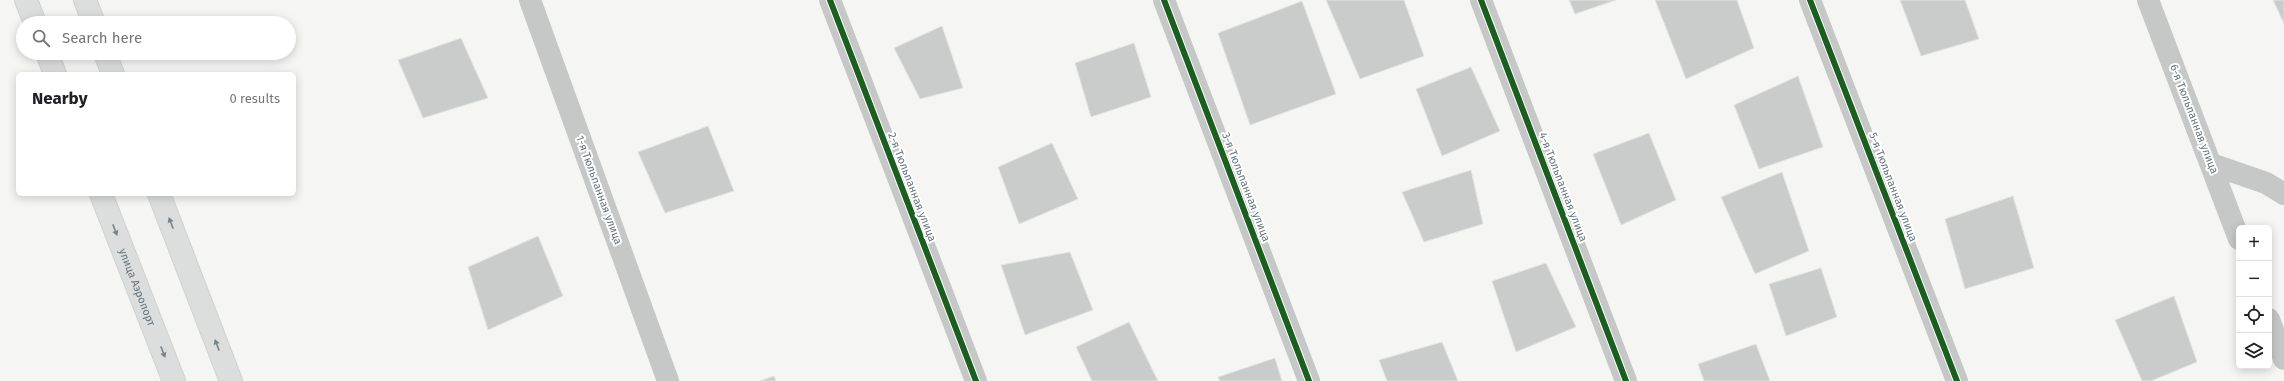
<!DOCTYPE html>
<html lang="en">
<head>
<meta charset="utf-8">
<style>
	:root { --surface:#fff; --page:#f2f2f2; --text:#202124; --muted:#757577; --line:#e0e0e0 }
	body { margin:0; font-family:"Fira Sans",sans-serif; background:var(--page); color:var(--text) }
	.controls { position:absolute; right:12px; bottom:12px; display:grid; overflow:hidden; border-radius:6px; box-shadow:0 2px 10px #0003 }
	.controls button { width:36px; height:36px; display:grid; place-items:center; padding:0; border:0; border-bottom:1px solid var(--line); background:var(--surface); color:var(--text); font:20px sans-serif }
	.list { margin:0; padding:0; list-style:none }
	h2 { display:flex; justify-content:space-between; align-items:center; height:52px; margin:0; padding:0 16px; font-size:17px }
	h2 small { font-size:13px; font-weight:400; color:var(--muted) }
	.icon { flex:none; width:22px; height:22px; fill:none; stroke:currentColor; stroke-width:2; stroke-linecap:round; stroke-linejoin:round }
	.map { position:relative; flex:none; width:2284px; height:381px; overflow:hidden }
	.search { position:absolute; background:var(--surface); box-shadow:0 2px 10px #0003; left:16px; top:16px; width:280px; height:44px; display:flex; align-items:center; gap:10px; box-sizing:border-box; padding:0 14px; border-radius:22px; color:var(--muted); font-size:15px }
	.panel { position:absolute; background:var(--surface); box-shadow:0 2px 10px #0003; left:16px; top:72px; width:280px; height:124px; border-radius:6px }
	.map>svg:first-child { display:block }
	.building { fill:#cacccc; stroke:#e4e4e4 }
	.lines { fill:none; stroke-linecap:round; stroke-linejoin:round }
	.primary-casing { stroke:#d0d1d1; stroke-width:24 }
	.street { stroke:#c6c8c8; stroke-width:22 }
	.primary { stroke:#dcdddd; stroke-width:22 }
	.cycleway-casing { stroke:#fff; stroke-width:8 }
	.cycleway { stroke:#1b5e20; stroke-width:6 }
	.oneway { fill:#76858b }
	.labels { text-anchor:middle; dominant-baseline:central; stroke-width:4; stroke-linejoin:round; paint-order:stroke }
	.street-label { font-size:11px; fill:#64767c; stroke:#fff }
</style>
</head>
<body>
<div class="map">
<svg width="2284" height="381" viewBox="0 0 2284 381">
	<rect width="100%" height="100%" fill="#f5f5f4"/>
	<!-- building -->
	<g class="building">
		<path d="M1326,0H1404L1424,56L1360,79Z"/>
		<path d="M1569,0H1616L1575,14Z"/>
		<path d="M1655,0H1737L1754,48L1686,79Z"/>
		<path d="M1900,0H1965L1979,39L1921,56Z"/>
		<path d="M2273,0H2284V24Z"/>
		<path d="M1302,1L1336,94L1250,125L1218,33Z"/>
		<path d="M942,26L963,88L920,99L894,48Z"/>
		<path d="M461,38L488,98L423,118L398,60Z"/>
		<path d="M1134,43L1151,97L1091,117L1075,63Z"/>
		<path d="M1471,67L1500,131L1442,156L1416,89Z"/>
		<path d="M1798,76L1823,147L1759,169L1734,105Z"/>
		<path d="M708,126L734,191L665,213L638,152Z"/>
		<path d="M1649,133L1676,200L1621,225L1593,154Z"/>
		<path d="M1052,143L1078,199L1019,224L998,167Z"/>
		<path d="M1471,170L1483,224L1424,242L1402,192Z"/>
		<path d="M1782,172L1809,251L1755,274L1721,197Z"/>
		<path d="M2013,196L2034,268L1965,289L1945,219Z"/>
		<path d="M538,236L563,296L488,330L468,267Z"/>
		<path d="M1070,252L1093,310L1025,335L1001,265Z"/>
		<path d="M1546,263L1576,327L1516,352L1492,281Z"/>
		<path d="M1821,268L1837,317L1786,336L1769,284Z"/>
		<path d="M2174,296L2197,362L2151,381H2142L2115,320Z"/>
		<path d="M1129,322L1158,381H1092L1076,347Z"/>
		<path d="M1442,342L1458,381H1387L1379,360Z"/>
		<path d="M1756,344L1770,381H1704L1698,364Z"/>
		<path d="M1275,358L1282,381H1220L1218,377Z"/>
		<path d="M774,376L776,381H760Z"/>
	</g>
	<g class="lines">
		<defs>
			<g id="primary">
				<path d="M26,0L35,23"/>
				<path d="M85,0L94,23"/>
				<path d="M47,53L55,74"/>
				<path d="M105,53L113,74"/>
				<path id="s1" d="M101,194L174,381"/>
				<path d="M159,194L231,381"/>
			</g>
		</defs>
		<!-- primary casing -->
		<use href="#primary" class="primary-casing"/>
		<!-- street -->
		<g class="street">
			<path d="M530,0L668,381"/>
			<path d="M830,0L976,381"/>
			<path d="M1164,0L1309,381"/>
			<path d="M1481,0L1626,381"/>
			<path d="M1810,0L1957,381"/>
			<path d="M2148,0L2239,239"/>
			<path d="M2211,164L2266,183L2284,194"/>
			<path d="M2269,319L2284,359"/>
		</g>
		<!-- primary -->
		<use href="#primary" class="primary"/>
		<defs>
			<g id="cycleway">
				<path d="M830,0L976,381"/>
				<path d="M1164,0L1309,381"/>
				<path d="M1481,0L1626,381"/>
				<path d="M1810,0L1957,381"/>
			</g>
		</defs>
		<!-- cycleway casing -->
		<use href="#cycleway" class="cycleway-casing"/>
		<!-- cycleway -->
		<use href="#cycleway" class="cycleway"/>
	</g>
	<!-- one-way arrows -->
	<defs><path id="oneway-solid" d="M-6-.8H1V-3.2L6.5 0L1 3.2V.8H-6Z"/></defs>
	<g class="oneway">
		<use href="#oneway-solid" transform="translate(171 223) rotate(-111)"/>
		<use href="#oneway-solid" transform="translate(115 230) rotate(69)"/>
		<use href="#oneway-solid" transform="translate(217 345) rotate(-111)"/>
		<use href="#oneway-solid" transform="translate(163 352) rotate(69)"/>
	</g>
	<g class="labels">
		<!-- street labels -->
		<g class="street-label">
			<text transform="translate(2194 119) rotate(69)">6-я Тюльпанная улица</text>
			<text transform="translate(912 187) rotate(69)">2-я Тюльпанная улица</text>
			<text transform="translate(1246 187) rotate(69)">3-я Тюльпанная улица</text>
			<text transform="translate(1563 187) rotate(69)">4-я Тюльпанная улица</text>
			<text transform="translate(1893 187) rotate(69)">5-я Тюльпанная улица</text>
			<text transform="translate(599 190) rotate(70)">1-я Тюльпанная улица</text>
			<text stroke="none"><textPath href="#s1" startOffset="100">улица Аэропорт</textPath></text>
		</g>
	</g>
</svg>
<div class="controls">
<button>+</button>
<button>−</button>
<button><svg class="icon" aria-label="locate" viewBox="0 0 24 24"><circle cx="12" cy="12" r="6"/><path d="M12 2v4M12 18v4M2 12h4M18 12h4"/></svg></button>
<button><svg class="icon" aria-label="layers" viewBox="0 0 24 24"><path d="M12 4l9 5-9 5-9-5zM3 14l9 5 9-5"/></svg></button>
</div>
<div class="search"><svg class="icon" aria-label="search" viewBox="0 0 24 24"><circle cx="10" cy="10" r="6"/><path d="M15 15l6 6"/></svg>Search here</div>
<section class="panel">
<h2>Nearby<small>0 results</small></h2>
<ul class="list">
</ul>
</section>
</div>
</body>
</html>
